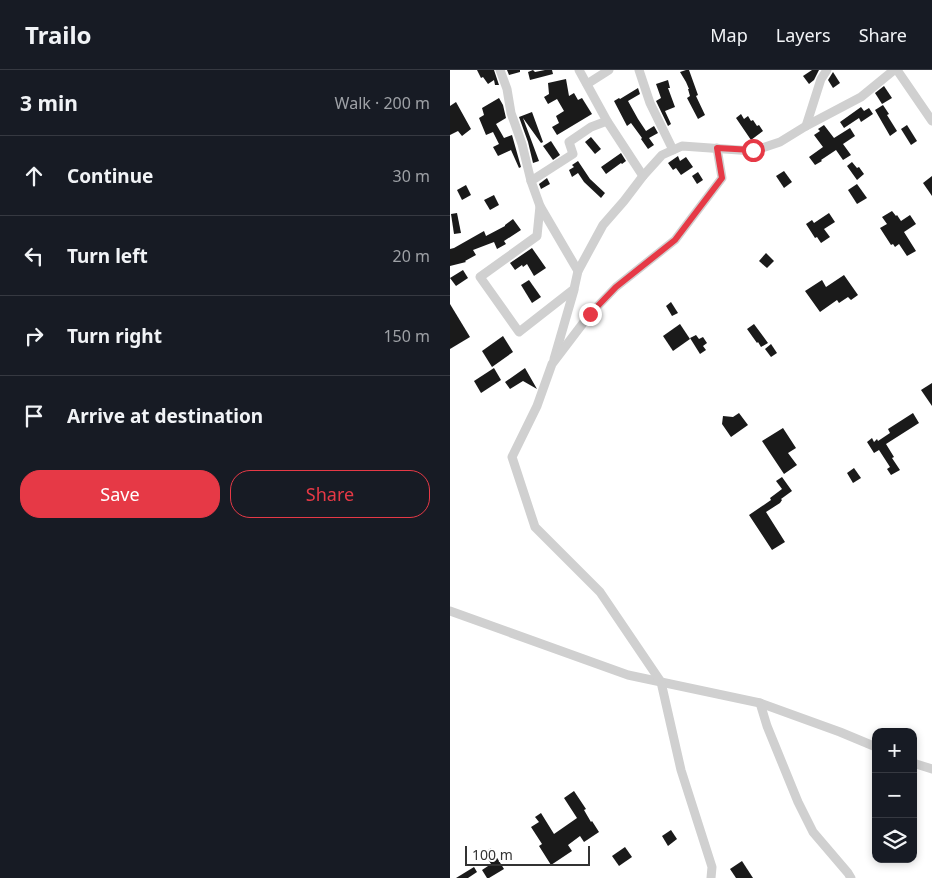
<!DOCTYPE html>
<html lang="en">
<head>
<meta charset="utf-8">
<style>
	:root { --surface:#171b24; --page:#20242c; --text:#f1f3f6; --muted:#9ea1a6; --line:#363941; --accent:#e63946 }
	body { margin:0; font-family:"Noto Sans",sans-serif; background:var(--page); color:var(--text) }
	.controls { position:absolute; right:15px; bottom:15px; display:grid; overflow:hidden; border-radius:10px; box-shadow:0 2px 8px #0003 }
	.controls button { width:45px; height:45px; display:grid; place-items:center; padding:0; border:0; border-bottom:1px solid var(--line); background:var(--surface); color:var(--text); font:25px sans-serif }
	.scale { position:absolute; left:15px; bottom:12px; width:125px; box-sizing:border-box; padding-left:5px; border:2px solid #333; border-top:0; font-size:14px; line-height:18px; white-space:nowrap; color:#333; -webkit-text-stroke:4px #fff; paint-order:stroke }
	.stop { position:absolute; width:15px; height:15px; margin:-11px; border:4px solid #e63946; border-radius:50%; background:#fff }
	.stop.end { background:#e63946; border-color:#fff; box-shadow:0 1px 5px #0008 }
	.list { margin:0; padding:0; list-style:none }
	h2 { display:flex; justify-content:space-between; align-items:center; height:65px; margin:0; padding:0 20px; font-size:21px }
	h2 small { font-size:16px; font-weight:400; color:var(--muted) }
	.list li { display:grid; grid-template-columns:32px 1fr auto; gap:15px; align-items:center; box-sizing:border-box; height:80px; padding:0 20px; border-top:1px solid var(--line) }
	.list b { display:block; font-size:19px; white-space:nowrap }
	.list em { font-size:16px; font-style:normal; color:var(--muted) }
	.actions { display:flex; gap:10px; padding:15px 20px }
	.actions a { flex:1; padding:11px 0; border:1px solid var(--accent); border-radius:20px; text-align:center; font-size:18px; color:var(--accent) }
	.actions .main { background:var(--accent); color:#fff }
	.icon { flex:none; width:28px; height:28px; fill:none; stroke:currentColor; stroke-width:2; stroke-linecap:round; stroke-linejoin:round }
	.map { position:relative; flex:none; width:482px; height:808px; overflow:hidden }
	header { display:flex; align-items:center; gap:30px; box-sizing:border-box; height:70px; padding:0 25px; background:var(--surface); border-bottom:1px solid var(--line) }
	header strong { font-size:24px }
	nav { display:flex; gap:28px; margin-inline-start:auto; font-size:18px }
	main { display:flex }
	aside { flex:1; background:var(--surface) }
	.map>svg:first-child { display:block }
	.building { fill:#1a1a1a }
	.lines { fill:none; stroke-linecap:round; stroke-linejoin:round }
	.street { stroke:#d0d0d0; stroke-width:9 }
	.route { stroke:#e63946; stroke-width:6 }
</style>
</head>
<body>
<header>
<strong>Trailo</strong>
<nav><a>Map</a><a>Layers</a><a>Share</a></nav>
</header>
<main>
<aside>
<h2>3 min<small>Walk · 200 m</small></h2>
<ul class="list">
<li><svg class="icon" aria-label="ahead" viewBox="0 0 24 24"><path d="M12 20V5M6 11l6-6 6 6"/></svg><div><b>Continue</b></div><em>30 m</em></li>
<li><svg class="icon" aria-label="left" viewBox="0 0 24 24"><path d="M17 20v-9H6M10 6l-5 5 5 5"/></svg><div><b>Turn left</b></div><em>20 m</em></li>
<li><svg class="icon" aria-label="right" viewBox="0 0 24 24"><path d="M7 20v-9h11M14 6l5 5-5 5"/></svg><div><b>Turn right</b></div><em>150 m</em></li>
<li><svg class="icon" aria-label="arrive" viewBox="0 0 24 24"><path d="M6 21V4h12l-3 4 3 4H6"/></svg><div><b>Arrive at destination</b></div></li>
</ul>
<div class="actions"><a class="main">Save</a><a>Share</a></div>
</aside>
<div class="map">
<svg width="482" height="808" viewBox="0 0 482 808">
	<rect width="100%" height="100%" fill="#fff"/>
	<!-- building -->
	<g class="building">
		<path d="M27,0H44L49,15H45L44,10L38,14L33,7L31,8Z"/>
		<path d="M57,0H70V2L59,5Z"/>
		<path d="M83,0L85,2L95,0H102L103,4L80,10L78,2Z"/>
		<path d="M236,0H239L248,25L246,26L255,45L248,49L237,28L240,26L238,19H239L236,12L230,2Z"/>
		<path d="M362,0H369L364,10L359,14L353,6Z"/>
		<path d="M383,2L390,13L383,18L378,10Z"/>
		<path d="M116,9L119,26L124,23L128,30L132,28L142,44L107,65L102,57L109,53L106,46L114,41L107,29L98,34L94,27L99,24L98,13Z"/>
		<path d="M218,10L220,18H218L225,37L215,41L221,54L218,56L206,31L211,28L206,14Z"/>
		<path d="M434,16L442,28L432,34L425,23Z"/>
		<path d="M188,18L190,24L178,31L188,49L196,61L204,56L208,63L199,68L204,75L198,79L191,69L192,68L181,53L177,56L164,31L169,28L170,29Z"/>
		<path d="M49,28L53,35L56,48L46,54L54,68L62,65L71,97L69,98L61,80L48,86L43,77L49,74L43,62L36,65L29,48L34,45L32,38Z"/>
		<path d="M6,32L21,59L12,66L8,61L0,65V36Z"/>
		<path d="M433,35L439,44L437,45L447,61L440,66L425,40Z"/>
		<path d="M411,37L414,41L419,38L423,44L411,52L409,48L394,58L390,52Z"/>
		<path d="M82,42L93,72L91,73L73,48L89,91L83,93L78,72L69,47Z"/>
		<path d="M291,44L294,49L298,46L301,51L303,50L307,56L309,55L313,61L301,70L286,48Z"/>
		<path d="M374,55L384,68L400,58L405,66L393,74L401,85L393,90L386,80L371,90L372,91L365,95L359,87L373,77L364,65L370,61L368,59Z"/>
		<path d="M457,55L467,71L461,75L451,59Z"/>
		<path d="M141,67L151,79L145,84L135,72Z"/>
		<path d="M101,71L110,85L103,90L93,76Z"/>
		<path d="M171,83L176,91L172,94L171,93L156,104L151,97Z"/>
		<path d="M228,86L230,91L236,87L243,97L231,105L226,98L223,100L218,93Z"/>
		<path d="M128,91L140,109L155,123L151,128L134,112L128,103L122,107L119,100L124,97L122,95Z"/>
		<path d="M402,92L407,98L409,97L414,104L407,110L397,96Z"/>
		<path d="M334,101L342,112L334,118L326,106Z"/>
		<path d="M248,102L253,110L247,114L242,106Z"/>
		<path d="M482,106V126L473,113Z"/>
		<path d="M97,108L100,114L91,119L89,114Z"/>
		<path d="M407,114L417,128L407,134L398,120Z"/>
		<path d="M16,115L21,125L12,130L7,120Z"/>
		<path d="M44,125L49,135L40,140L34,130Z"/>
		<path d="M442,141L446,146L447,145L451,151L460,145L466,154L454,162L466,181L457,186L449,174L445,177L443,174L441,175L430,158L437,154L432,147Z"/>
		<path d="M7,143L11,163L4,164L1,144Z"/>
		<path d="M379,143L385,152L374,159L380,167L371,173L367,167L365,168L356,154L362,150L364,153Z"/>
		<path d="M63,149L71,160L54,171L56,174L47,179L44,172L23,180L26,185L15,191L16,192L0,196V179L4,178L34,161L36,166L55,156V155Z"/>
		<path d="M82,178L96,198L84,206L77,194L73,197L72,195L65,200L60,193Z"/>
		<path d="M316,183L324,191L317,198L309,191Z"/>
		<path d="M13,200L18,208L6,216L0,208Z"/>
		<path d="M394,205L408,225L401,230L398,227L389,233L387,230L370,242L355,221L372,210L376,217Z"/>
		<path d="M79,210L91,227L82,233L71,215Z"/>
		<path d="M221,232L228,243L222,246L216,236Z"/>
		<path d="M0,234L20,267L0,279Z"/>
		<path d="M230,254L240,269L223,281L213,266Z"/>
		<path d="M304,254L318,273L311,277L308,272L307,273L297,259Z"/>
		<path d="M246,265L249,269L253,267L257,273L253,276L256,280L250,284L240,268Z"/>
		<path d="M53,266L63,282L42,297L32,281Z"/>
		<path d="M321,274L327,283L321,287L315,279Z"/>
		<path d="M44,298L51,310L31,323L24,311Z"/>
		<path d="M75,298L87,319L73,311L60,319L55,312Z"/>
		<path d="M482,313V336L471,320Z"/>
		<path d="M289,343L298,355L281,367L272,354L273,346L283,347Z"/>
		<path d="M463,343L469,353L436,374L444,387L442,388L450,400L441,405L437,399L440,397L429,380L424,383L417,372L422,368L424,372L427,369L428,371L440,363L438,359Z"/>
		<path d="M333,358L346,378L338,383L347,395L334,404L312,371Z"/>
		<path d="M404,398L411,408L403,413L397,403Z"/>
		<path d="M332,407L342,421L331,429L332,430L330,433L316,442L335,472L322,480L299,445L321,430L320,428L332,419L326,411Z"/>
		<path d="M124,721L136,739L134,740L141,752L142,751L149,762L134,772L130,766L118,775L122,781L101,795L89,776L92,774L81,757L89,752L85,747L91,743L104,764L127,748L114,728Z"/>
		<path d="M221,760L227,769L218,776L212,766Z"/>
		<path d="M175,777L182,787L169,796L162,786Z"/>
		<path d="M41,778L54,799L39,808H37L32,800L41,794L34,783Z"/>
		<path d="M292,791L303,808H286L280,799Z"/>
		<path d="M24,797L27,802L18,808H6Z"/>
	</g>
	<g class="lines">
		<!-- street -->
		<g class="street">
			<path d="M50,0L57,19L61,43L72,74L81,111"/>
			<path d="M129,0L157,51L193,106"/>
			<path d="M189,0L200,33L223,80"/>
			<path d="M447,0L482,51"/>
			<path d="M137,14L159,0"/>
			<path d="M356,56L411,27L444,0"/>
			<path d="M90,136L87,166L30,207L69,262L124,219L128,201L153,155L174,131L193,106L212,85L232,76L303,81L330,72L356,56L371,9L377,0"/>
			<path d="M128,201L90,136L81,111L123,84L119,72L141,57L157,51"/>
			<path d="M104,289L124,220"/>
			<path d="M0,541L178,605L310,633L390,662L426,677"/>
			<path d="M310,633L317,656L348,732L363,762L398,803L401,808"/>
			<path d="M463,693L482,699"/>
			<path d="M261,808L262,797L231,700L211,612L150,522L85,457L62,387L87,336L102,294L140,244L166,217L225,170L272,108L267,78"/>
		</g>
	</g>
	<g class="lines">
		<!-- route -->
		<path class="route" d="M140,244L166,217L225,170L272,108L267,78L303,80"/>
	</g>
</svg>
<div class="controls">
<button>+</button>
<button>−</button>
<button><svg class="icon" aria-label="layers" viewBox="0 0 24 24"><path d="M12 4l9 5-9 5-9-5zM3 14l9 5 9-5"/></svg></button>
</div>
<div class="scale">100 m</div>
<div class="stop" style="left:303px;top:80px"></div>
<div class="stop end" style="left:140px;top:244px"></div>
</div>
</main>
</body>
</html>
